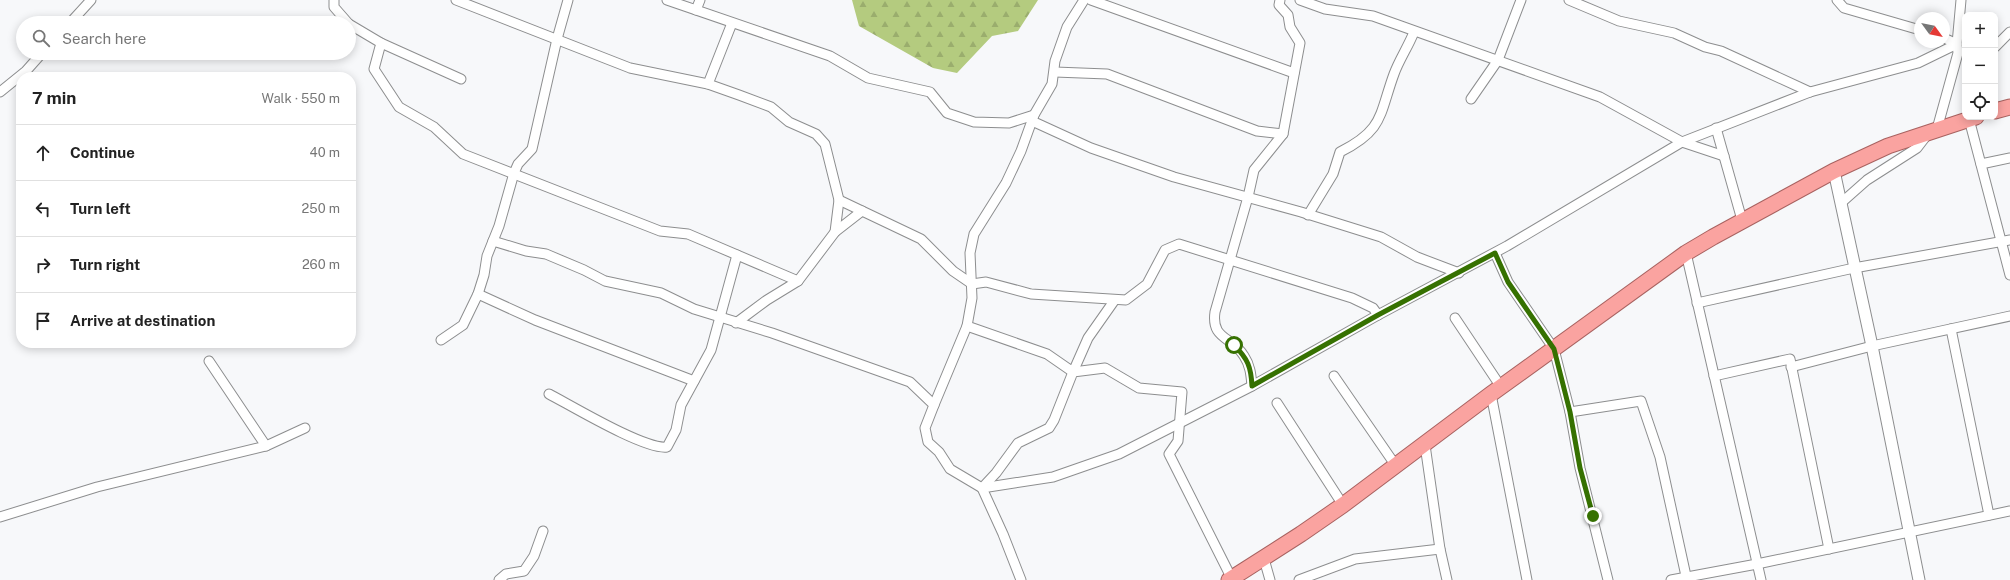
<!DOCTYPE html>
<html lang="en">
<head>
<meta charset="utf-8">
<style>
	:root { --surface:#fff; --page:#f2f2f2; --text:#222; --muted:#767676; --line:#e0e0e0 }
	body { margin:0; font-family:"Public Sans",sans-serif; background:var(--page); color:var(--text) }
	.controls { position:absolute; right:12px; top:12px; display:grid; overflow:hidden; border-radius:8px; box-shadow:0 2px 10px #0003 }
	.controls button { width:36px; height:36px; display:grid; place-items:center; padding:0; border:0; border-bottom:1px solid var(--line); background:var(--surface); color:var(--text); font:20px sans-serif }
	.compass { position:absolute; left:1914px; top:12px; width:36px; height:36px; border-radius:50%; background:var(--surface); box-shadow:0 2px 10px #0003; rotate:123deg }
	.stop { position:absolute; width:12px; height:12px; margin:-9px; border:3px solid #367101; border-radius:50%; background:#fff }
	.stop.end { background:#367101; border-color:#fff; box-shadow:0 1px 4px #0008 }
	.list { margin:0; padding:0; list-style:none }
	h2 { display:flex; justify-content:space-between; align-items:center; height:52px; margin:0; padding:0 16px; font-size:17px }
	h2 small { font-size:13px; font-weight:400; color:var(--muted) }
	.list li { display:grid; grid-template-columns:26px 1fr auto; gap:12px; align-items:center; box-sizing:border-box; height:56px; padding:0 16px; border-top:1px solid var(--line) }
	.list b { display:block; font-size:15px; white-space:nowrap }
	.list em { font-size:13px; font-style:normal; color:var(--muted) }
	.icon { flex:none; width:22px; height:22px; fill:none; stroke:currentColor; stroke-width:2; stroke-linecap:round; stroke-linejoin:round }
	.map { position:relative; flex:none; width:2010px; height:580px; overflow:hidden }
	.search { position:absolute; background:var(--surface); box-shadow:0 2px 10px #0003; left:16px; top:16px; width:340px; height:44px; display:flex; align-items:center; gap:10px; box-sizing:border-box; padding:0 14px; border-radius:22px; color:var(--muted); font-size:15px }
	.panel { position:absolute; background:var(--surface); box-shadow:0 2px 10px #0003; left:16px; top:72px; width:340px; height:276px; border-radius:16px }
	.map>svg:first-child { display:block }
	.forest { fill:url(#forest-firs) }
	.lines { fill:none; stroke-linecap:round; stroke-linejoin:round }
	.minor-casing { stroke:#8d8e8f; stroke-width:11 }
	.tertiary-casing { stroke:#8d8e8f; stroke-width:13 }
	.trunk-casing { stroke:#a86260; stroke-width:17 }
	.minor { stroke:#fff; stroke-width:9 }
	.tertiary { stroke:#fff; stroke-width:11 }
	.trunk { stroke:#faa3a0; stroke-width:15 }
	.route { stroke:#367101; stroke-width:5 }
</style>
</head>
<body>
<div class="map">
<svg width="2010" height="580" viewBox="0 0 2010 580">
	<defs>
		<pattern id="forest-firs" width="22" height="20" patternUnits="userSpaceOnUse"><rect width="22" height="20" fill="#b4cb7f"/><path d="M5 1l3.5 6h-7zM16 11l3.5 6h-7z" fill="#9aad6d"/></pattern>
	</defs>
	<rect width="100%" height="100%" fill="#f7f8fa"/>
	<!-- forest -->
	<path class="forest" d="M852,0H1038L1018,31L992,36L957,73L933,68L859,26Z"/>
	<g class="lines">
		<defs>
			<g id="minor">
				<path d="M334,0V7L348,23"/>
				<path d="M456,0L630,68L708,84L739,95L771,107L789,122L816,134L825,144L839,200L835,232"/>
				<path d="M667,0L830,56L868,78L930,92L947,113L974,122L1009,123L1034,115"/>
				<path d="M1091,0L1294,73"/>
				<path d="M1300,0L1325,9L1373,16L1600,97L1682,142L1724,156"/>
				<path d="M1569,0L1619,21L1674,33L1705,47L1721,51L1810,92"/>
				<path d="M1837,0L1844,8L1920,30"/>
				<path d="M696,10L700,0"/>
				<path d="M70,23L91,0"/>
				<path d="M349,24L381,43L374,69L399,107L434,127L463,154L660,231L688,234L798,281"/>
				<path d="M381,43L461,79"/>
				<path d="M1995,47L2010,32"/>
				<path d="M1055,72L1107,74L1257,131L1283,134"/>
				<path d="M708,84L732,23"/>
				<path d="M0,92L26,71L42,53"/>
				<path d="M1471,99L1498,60L1521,0"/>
				<path d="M1969,119L2010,275"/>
				<path d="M1032,121L1091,148L1174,177L1301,212L1381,237L1417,257L1459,273"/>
				<path d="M1716,128L1742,220"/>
				<path d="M1937,129L1958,53L1957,44L1944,38"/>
				<path d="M1981,164L2010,158"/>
				<path d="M839,200L921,239L953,271L972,284L986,282L1031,294L1126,300L1147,284L1165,250L1179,244L1352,298L1373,308L1378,315"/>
				<path d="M1841,203L1867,180L1917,148L1927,135"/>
				<path d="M1308,215L1333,174L1340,152C1384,130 1379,115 1394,74C1399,60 1408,47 1414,32"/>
				<path d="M493,241L526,251L546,254L584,270L605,281L661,293L694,309L772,333L910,382L934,405L925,428L928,442L939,452L950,469L982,488L1003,534L1021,580"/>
				<path d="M1495,253L1508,282L1554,349L1570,412L1580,468L1608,580"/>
				<path d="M1686,253L1761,580"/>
				<path d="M478,294L535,320L694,381"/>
				<path d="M1697,303L1854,268L2010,240"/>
				<path d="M1455,318L1501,387"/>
				<path d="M736,323L767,300L798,281L835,232L862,211"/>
				<path d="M967,326L1047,354L1073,372L1088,338L1114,301"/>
				<path d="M1951,329L1989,515"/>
				<path d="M441,340L463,325L478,294L484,275L487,256L499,226L514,173L518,164L532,149L557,39L568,0"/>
				<path d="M209,361L266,446"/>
				<path d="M1791,367L1872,346L2010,316"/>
				<path d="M1334,376L1396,466"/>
				<path d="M1714,376L1790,359L1829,549"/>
				<path d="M1252,386C1251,374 1250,365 1244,356C1232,336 1211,340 1215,312L1248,197L1254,170L1283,134L1300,43L1290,27L1288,15L1279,5L1280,0"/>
				<path d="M549,394C572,406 645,450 667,447L676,430L681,405L711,350L737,255"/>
				<path d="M1491,394L1527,580"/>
				<path d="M1277,403L1343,505"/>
				<path d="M934,405L967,326L972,298L970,253L974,234L1006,183L1021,151L1034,115L1052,84L1055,61L1067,27L1084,0"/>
				<path d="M1570,412L1641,401L1660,457L1686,576"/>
				<path d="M1425,445L1440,549L1447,580"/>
				<path d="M982,488L1053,477L1119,454L1252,386L1378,315L1507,246L1682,142L1810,92L1918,63L1957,44L1961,0"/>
				<path d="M982,488L996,473L1018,443L1049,428L1054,420L1073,372L1105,368L1139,388L1182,392L1178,441L1169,454L1232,579"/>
				<path d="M0,517L97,487L266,446L305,428"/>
				<path d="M1264,559L1270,580"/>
				<path d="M499,580L506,574L524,571L534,556L543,531"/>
				<path d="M1299,580L1355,559L1440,549"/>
				<path d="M1671,580L1757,564L2010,511"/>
			</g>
			<path id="tertiary" d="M1834,171L1872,346L1919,580"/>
			<g id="trunk">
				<path d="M1995,111L2010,107"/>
				<path d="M1229,580L1301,534L1343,505L1491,394L1686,253L1713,237L1834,171L1888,146L1976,117"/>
			</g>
		</defs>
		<!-- minor casing -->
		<use href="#minor" class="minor-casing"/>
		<!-- tertiary casing -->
		<use href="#tertiary" class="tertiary-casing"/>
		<!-- trunk casing -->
		<use href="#trunk" class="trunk-casing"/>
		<!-- minor -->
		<use href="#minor" class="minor"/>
		<!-- tertiary -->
		<use href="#tertiary" class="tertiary"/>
		<!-- trunk -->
		<use href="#trunk" class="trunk"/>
	</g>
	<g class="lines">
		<!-- route -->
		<path class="route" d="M1234,345C1248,359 1251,367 1252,386L1378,315L1495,253L1508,282L1554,349L1570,412L1580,468L1593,516"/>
	</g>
</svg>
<div class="controls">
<button>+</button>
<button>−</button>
<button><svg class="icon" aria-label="locate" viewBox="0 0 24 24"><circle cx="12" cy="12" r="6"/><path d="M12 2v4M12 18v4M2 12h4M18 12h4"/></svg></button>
</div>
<svg class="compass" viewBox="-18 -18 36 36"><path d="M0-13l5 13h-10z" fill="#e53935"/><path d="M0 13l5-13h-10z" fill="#767676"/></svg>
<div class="stop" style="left:1234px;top:345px"></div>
<div class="stop end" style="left:1593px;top:516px"></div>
<div class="search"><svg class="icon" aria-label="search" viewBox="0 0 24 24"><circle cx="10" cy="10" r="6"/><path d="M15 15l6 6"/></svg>Search here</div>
<section class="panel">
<h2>7 min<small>Walk · 550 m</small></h2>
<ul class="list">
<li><svg class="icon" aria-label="ahead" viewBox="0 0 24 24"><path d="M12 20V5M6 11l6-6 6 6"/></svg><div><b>Continue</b></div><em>40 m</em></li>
<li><svg class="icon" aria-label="left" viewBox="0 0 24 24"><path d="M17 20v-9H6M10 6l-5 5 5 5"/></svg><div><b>Turn left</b></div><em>250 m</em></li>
<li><svg class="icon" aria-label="right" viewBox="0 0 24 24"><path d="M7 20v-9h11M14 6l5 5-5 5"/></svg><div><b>Turn right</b></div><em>260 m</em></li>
<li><svg class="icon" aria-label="arrive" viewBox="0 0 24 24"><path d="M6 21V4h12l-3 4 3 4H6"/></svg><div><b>Arrive at destination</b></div></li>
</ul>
</section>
</div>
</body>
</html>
